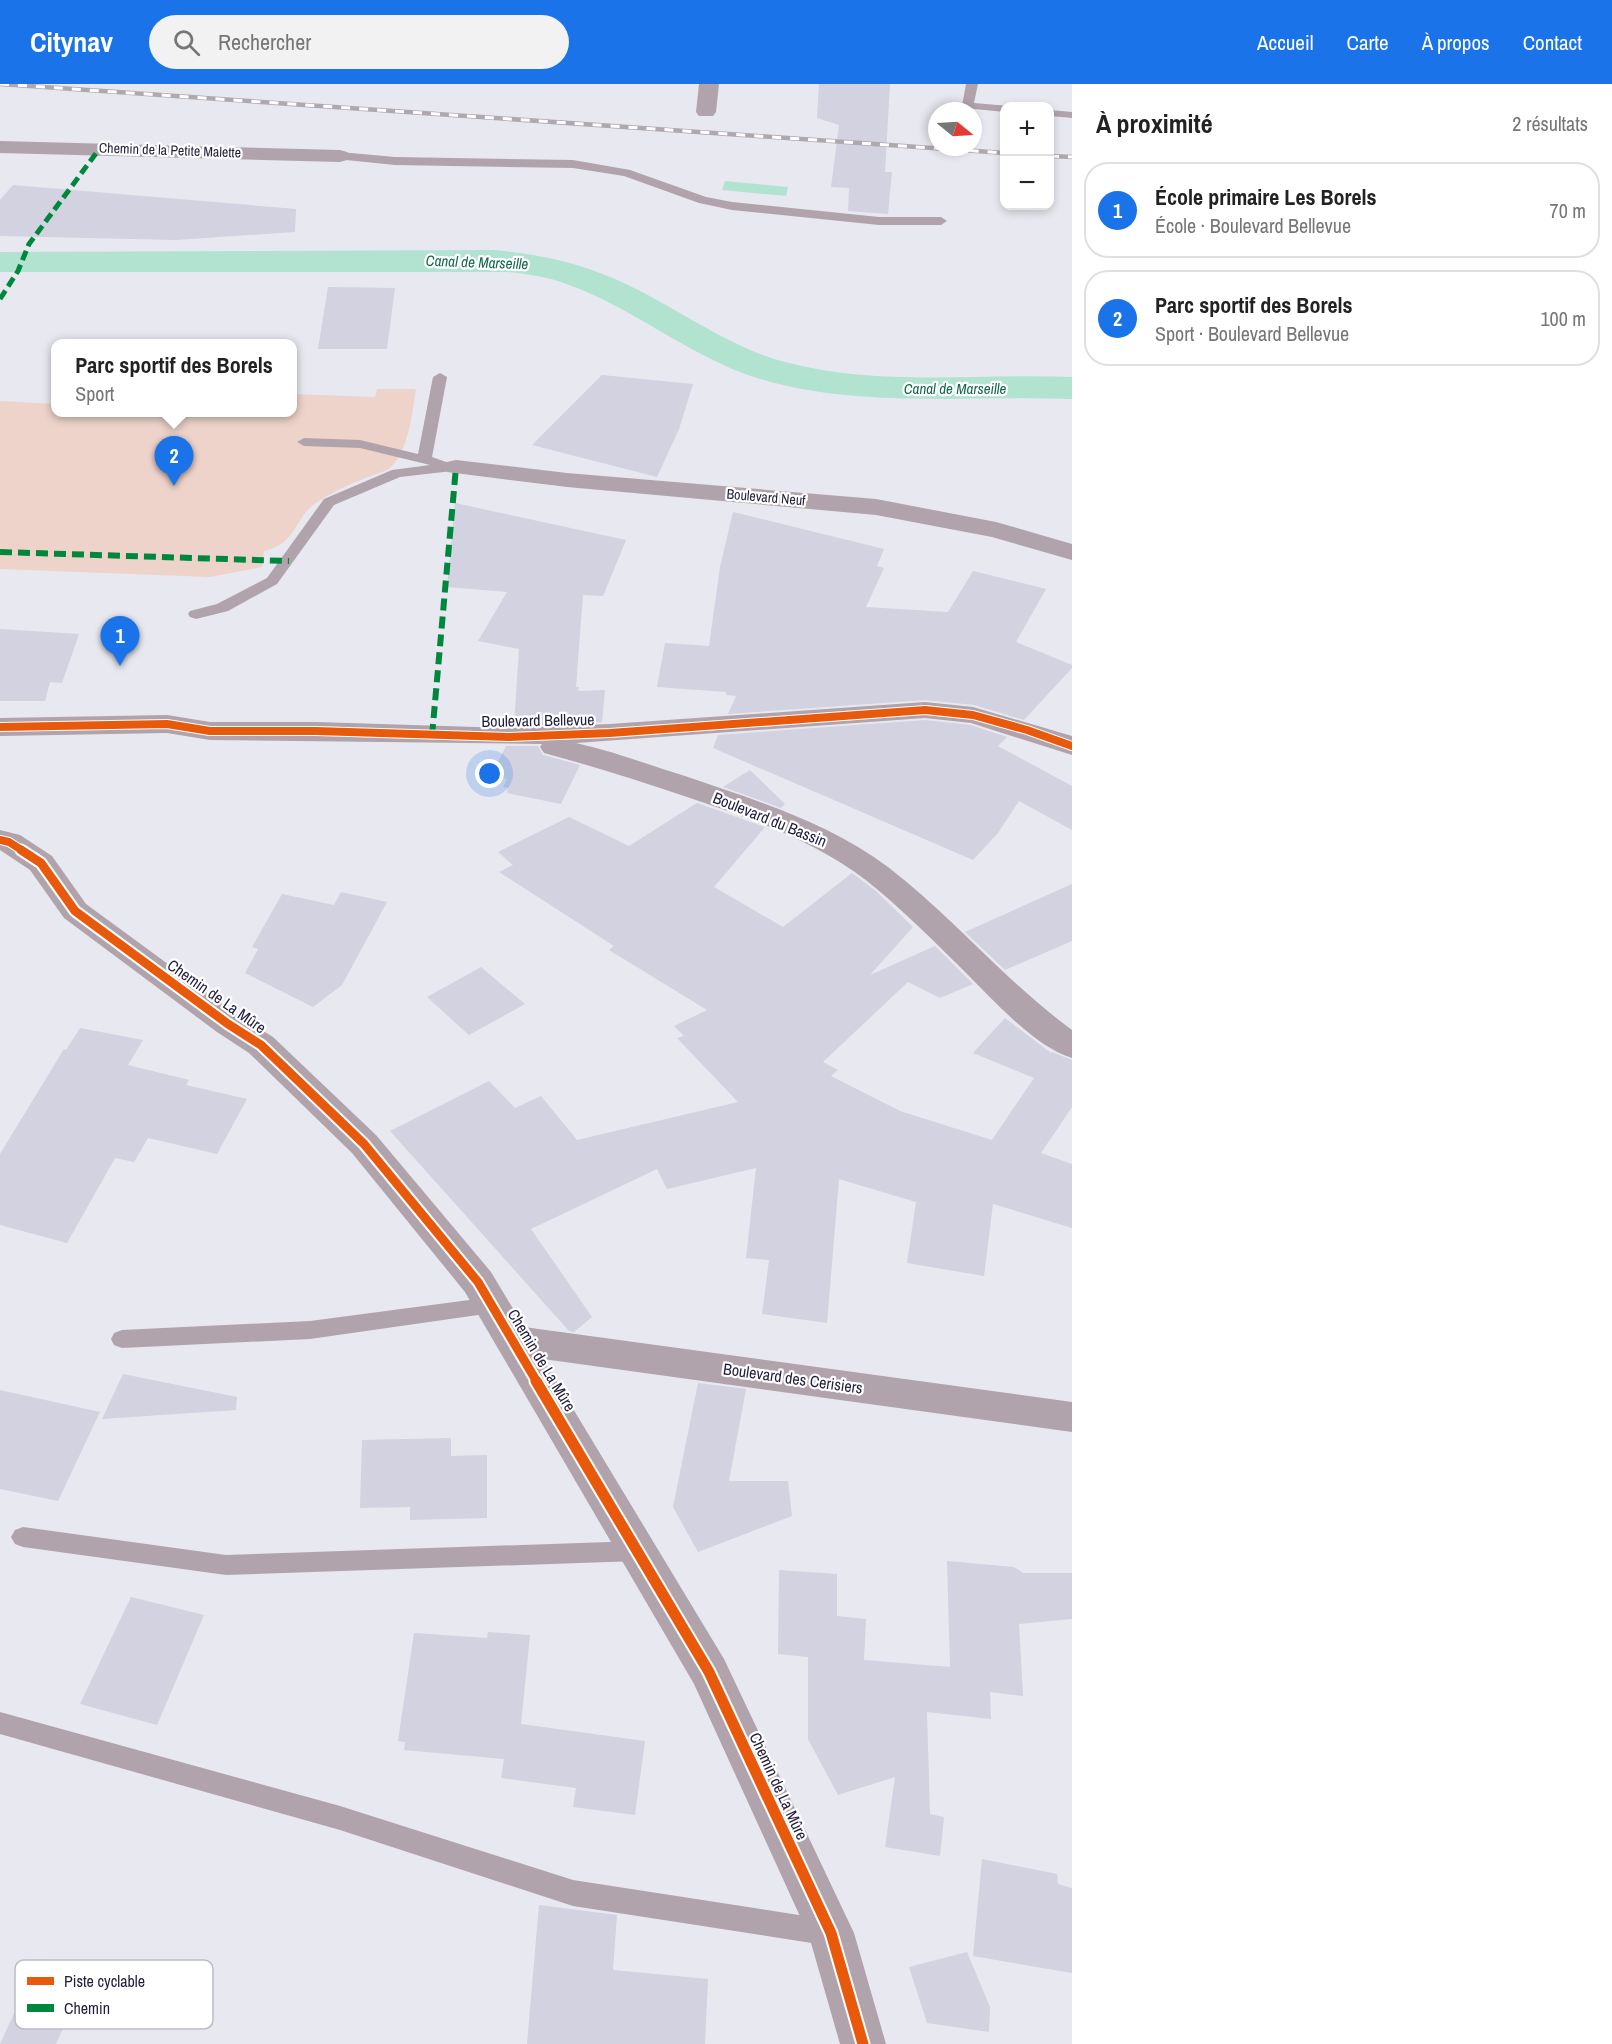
<!DOCTYPE html>
<html lang="fr">
<head>
<meta charset="utf-8">
<style>
	:root { --surface:#fff; --page:#f2f2f2; --text:#222; --muted:#767676; --line:#e0e0e0; --accent:#1a73e8 }
	body { margin:0; font-family:"Archivo Narrow",sans-serif; background:var(--page); color:var(--text) }
	.controls { position:absolute; right:18px; top:18px; display:grid; overflow:hidden; border-radius:12px; box-shadow:0 3px 9px #0003 }
	.controls button { width:54px; height:54px; display:grid; place-items:center; padding:0; border:0; border-bottom:2px solid var(--line); background:var(--surface); color:var(--text); font:30px sans-serif }
	.compass { position:absolute; left:928px; top:18px; width:54px; height:54px; border-radius:50%; background:var(--surface); box-shadow:0 3px 9px #0003; rotate:108deg }
	.you { position:absolute; left:490px; top:690px; width:21px; height:21px; margin:-15px; border:4px solid #fff; border-radius:50%; background:#1a73e8; box-shadow:0 0 0 9px #1a73e833 }
	.badge { display:grid; place-items:center; width:39px; height:39px; border-radius:50%; background:var(--accent); color:#fff; font-size:20px; font-weight:700 }
	.pin { position:absolute; translate:-50% -50px; filter:drop-shadow(0 2px 3px #0008) }
	.pin::after { content:''; position:absolute; top:32px; width:21px; height:18px; background:inherit; clip-path:polygon(0 0,100% 0,50% 100%) }
	.popup { position:absolute; left:51px; top:255px; width:246px; height:78px; box-sizing:border-box; display:grid; place-content:center; border-radius:12px; background:var(--surface); filter:drop-shadow(0 2px 4px #0005); font-size:20px; white-space:nowrap; color:var(--muted) }
	.popup b { font-size:22px; color:var(--text) }
	.popup::after { content:''; position:absolute; left:50%; top:100%; margin-left:-12px; border:12px solid transparent; border-top-color:var(--surface) }
	.list { margin:0; padding:0; list-style:none }
	h2 { display:flex; justify-content:space-between; align-items:center; height:78px; margin:0; padding:0 24px; font-size:26px }
	h2 small { font-size:20px; font-weight:400; color:var(--muted) }
	.list li { display:grid; grid-template-columns:39px 1fr auto; gap:18px; align-items:center; box-sizing:border-box; height:96px; margin:0 12px 12px; padding:0 12px; border:2px solid var(--line); border-radius:24px }
	.list b { display:block; font-size:22px; white-space:nowrap }
	.list p { margin:0; font-size:20px; white-space:nowrap; color:var(--muted) }
	.list em { font-size:20px; font-style:normal; color:var(--muted) }
	.icon { flex:none; width:33px; height:33px; fill:none; stroke:currentColor; stroke-width:2; stroke-linecap:round; stroke-linejoin:round }
	.map { position:relative; flex:none; width:1072px; height:1960px; overflow:hidden }
	header { display:flex; align-items:center; gap:36px; box-sizing:border-box; height:84px; padding:0 30px; background:var(--accent); color:#fff }
	header strong { font-size:28px }
	nav { display:flex; gap:33px; margin-inline-start:auto; font-size:21px }
	.search { width:420px; height:54px; background:var(--page); display:flex; align-items:center; gap:15px; box-sizing:border-box; padding:0 21px; border-radius:33px; color:var(--muted); font-size:22px }
	main { display:flex }
	aside { flex:1; background:var(--surface) }
	.map>svg:first-child { display:block }
	.green { fill:#eed3ca }
	.water { fill:#b2e2d0 }
	.lines { fill:none; stroke-linecap:round; stroke-linejoin:round }
	.canal { fill:#b2e2d0; fill-rule:evenodd }
	.building { fill:#d2d2e0 }
	.lane { fill:#b0a3ab; fill-rule:evenodd }
	.street { fill:#b0a3ab; fill-rule:evenodd }
	.rail-casing { stroke:#afa8b0; stroke-width:4.5 }
	.rail { stroke:#fff; stroke-width:3; stroke-dasharray:9; stroke-linecap:butt }
	.quiet-far1 { stroke:#00873e; stroke-width:5; stroke-dasharray:10 5; stroke-linecap:butt }
	.quiet { stroke:#00873e; stroke-width:6; stroke-dasharray:12 6; stroke-linecap:butt }
	.cycleway-far2-casing { stroke:#fff; stroke-width:10 }
	.cycleway-far1-casing { stroke:#fff; stroke-width:13 }
	.cycleway-casing { stroke:#fff; stroke-width:15 }
	.cycleway-far2 { stroke:#e8590c; stroke-width:8 }
	.cycleway-far1 { stroke:#e8590c; stroke-width:9 }
	.cycleway { stroke:#e8590c; stroke-width:11 }
	.labels { text-anchor:middle; dominant-baseline:central; stroke-width:4.5; stroke-linejoin:round; paint-order:stroke }
	.far-street-label { font-size:14px; fill:#211f3b; stroke:#fff }
	.far-water-label { font-size:15px; font-style:italic; fill:#13674c; stroke:#fff }
	.street-label { font-size:16px; fill:#211f3b; stroke:#fff }
	.key { fill:#fff; stroke:#bcbcc4; stroke-width:1.5 }
	.key-label { font-size:16px; fill:#211f3b }
</style>
</head>
<body>
<header>
<strong>Citynav</strong>
<div class="search"><svg class="icon" aria-label="search" viewBox="0 0 24 24"><circle cx="10" cy="10" r="6"/><path d="M15 15l6 6"/></svg>Rechercher</div>
<nav><a>Accueil</a><a>Carte</a><a>À propos</a><a>Contact</a></nav>
</header>
<main>
<div class="map">
<svg width="1072" height="1960" viewBox="0 0 1072 1960">
	<rect width="100%" height="100%" fill="#e8e8f0"/>
	<!-- green -->
	<path class="green" d="M377,305H416C412,329 409,365 391,383C384,389 374,390 366,394C349,400 331,409 316,419C293,435 297,460 264,467L262,483L210,493L0,485V317L55,320L56,328H292L293,310L375,313Z"/>
	<!-- water -->
	<path class="water" d="M725,97L788,103L786,112L722,106Z"/>
	<g class="lines">
		<!-- canal -->
		<path class="canal" d="M494,166C540,170 584,180 626,200C679,225 728,263 785,278C877,303 978,289 1072,293V315C969,311 861,325 760,295C691,274 636,225 569,201C549,193 528,190 507,188H0V168Z"/>
	</g>
	<!-- building -->
	<g class="building">
		<path d="M819,0H890L885,88H892L888,130L848,127L849,104L831,103L839,41L817,34Z"/>
		<path d="M13,101L296,125L295,148L176,156L0,152V116Z"/>
		<path d="M328,203L395,204L387,265H318Z"/>
		<path d="M602,291L693,300L679,345L657,393L532,361Z"/>
		<path d="M455,419L626,456L603,512L583,511L576,603H579L578,607L605,606L602,638L514,642L519,565L478,557L507,508L447,503Z"/>
		<path d="M733,428L884,465L877,482L884,484L866,523L948,528L973,487L1046,505L1016,558L1072,581V584L1024,636L974,621L925,616L728,630L736,612L726,611V608L657,603L665,559L709,562L720,483Z"/>
		<path d="M0,545L79,550L62,599L50,598L45,617H0Z"/>
		<path d="M925,636L971,641L1007,653L998,662L1072,702V746L1019,717L998,749L973,776L713,664L718,651Z"/>
		<path d="M506,662H538L543,671L580,681L561,720L507,709L508,704L503,703L507,695L491,692Z"/>
		<path d="M750,686L785,720L781,724L723,703Z"/>
		<path d="M697,719L765,743L714,803L783,843L852,789L876,807L913,843L870,891L935,862L973,900L940,914L908,898L823,978L838,986L831,992L900,1027L992,1056L1034,994L973,969L1005,934L1051,969L1052,968L1072,976V1023L1041,1069L1072,1080V1144L993,1120L984,1192L907,1179L916,1118L839,1095L827,1239L762,1230L769,1176L746,1174L756,1084L667,1105L657,1085L531,1145L592,1233L574,1248L569,1247L390,1047L489,997L515,1024L541,1012L577,1056L738,1018L677,954L684,952L674,942L707,926L609,866L614,862L499,788L513,781L498,768L569,733L629,762Z"/>
		<path d="M1072,800V857L1005,886L965,848Z"/>
		<path d="M341,808L387,818L342,901L313,923L245,889L258,865L252,863L282,810L334,821Z"/>
		<path d="M481,883L525,920L469,951L427,913Z"/>
		<path d="M80,944L143,956L128,981L189,996L186,1001L247,1015L217,1070L148,1054L134,1078L115,1074L67,1159L0,1141V1070L64,965L66,966Z"/>
		<path d="M123,1290L237,1313L236,1326L102,1335Z"/>
		<path d="M698,1299L746,1305L729,1397H788L792,1432L698,1468L673,1423Z"/>
		<path d="M0,1306L100,1328L58,1417L0,1405Z"/>
		<path d="M451,1354V1372L487,1371V1434L410,1436V1423L360,1424L362,1356Z"/>
		<path d="M947,1477L1014,1483L1023,1489H1072V1535L1019,1540L1023,1612L990,1608L991,1635L927,1628L930,1730L944,1733L940,1772L885,1763L895,1693L838,1711L808,1655V1573L778,1570L779,1486L837,1490V1532L866,1535L864,1576L950,1583Z"/>
		<path d="M131,1513L204,1531L157,1641L80,1620Z"/>
		<path d="M488,1548L530,1551L521,1640L645,1657L635,1731L573,1723L576,1704L501,1694L504,1675L404,1666L405,1658L398,1657L414,1549L487,1554Z"/>
		<path d="M982,1775L1057,1790L1058,1800L1072,1804V1889L973,1872Z"/>
		<path d="M539,1821L617,1831L613,1886L708,1895L705,1960H527Z"/>
		<path d="M967,1868L990,1923L989,1948L927,1939L909,1883Z"/>
		<path d="M39,1875L108,1896L89,1941L67,1935L56,1960H0Z"/>
	</g>
	<g class="lines">
		<!-- lane -->
		<g class="lane">
			<path d="M966,0H978L974,19L1009,22H1005V28L964,24L962,22Z"/>
			<path d="M1050,26L1072,28V34L1050,32Z"/>
			<path d="M340,68L395,73L573,76L630,86L706,113L732,118L879,133H941L947,137L941,141H879L732,126L699,119L624,92L573,84L395,81L336,75L334,72Z"/>
			<path d="M440,289L447,293L432,373L449,379L461,380L463,383L461,386L400,393L334,421L277,500L228,527L196,535L190,533L188,530L190,527L217,520L267,494L324,415L392,386L430,381L360,364L304,362L297,358L304,354L360,356L418,370L433,293Z"/>
			<path d="M492,1213L500,1215L503,1221L500,1227L492,1229L310,1255L122,1264L114,1261L111,1255L114,1249L122,1246L310,1237Z"/>
			<path d="M23,1443L226,1471L638,1457L646,1460L650,1467L646,1474L638,1477L226,1491L23,1463L15,1460L11,1453L15,1446Z"/>
			<path d="M0,1628L340,1722L573,1796L831,1836L840,1840L844,1849L840,1858L831,1862L573,1822L340,1746L0,1650Z"/>
		</g>
		<!-- street -->
		<g class="street">
			<path d="M699,0H719L716,28L713,32H699L696,28Z"/>
			<path d="M0,57L340,66L347,68L350,72L347,76L340,78L0,69Z"/>
			<path d="M456,376L567,389L876,415L996,438L1072,460V476L992,453L876,431L567,403L447,388L444,383L447,378Z"/>
			<path d="M925,618L973,623L1072,652V671L971,639L925,634L576,659C613,667 649,681 685,692C755,716 828,738 888,783C953,833 1006,898 1072,946V974C1037,964 996,919 970,893C937,860 903,826 867,797C814,756 750,734 687,713C639,697 593,682 544,669L540,663L542,660L210,656L167,649L0,652V634L167,631L210,638H316L509,644L610,640Z"/>
			<path d="M0,746L20,751L52,772L86,820L239,932L273,953L376,1051L491,1188L524,1243L1072,1318V1348L543,1275L724,1575L854,1849L886,1960H840L809,1852L694,1600L465,1208L352,1069L249,969L217,948L64,834L30,786L0,766Z"/>
		</g>
		<defs>
			<g id="rail">
				<path d="M0,0L1005,69"/>
				<path d="M1050,72L1072,73"/>
			</g>
		</defs>
		<!-- rail casing -->
		<use href="#rail" class="rail-casing"/>
		<!-- rail -->
		<use href="#rail" class="rail"/>
		<!-- quiet-far1 -->
		<path class="quiet-far1" d="M0,215L18,187L29,160L100,64"/>
		<!-- quiet -->
		<g class="quiet">
			<path d="M0,468L289,477"/>
			<path d="M432,652L456,383"/>
		</g>
		<defs>
			<g id="cycleway-far2">
				<path d="M0,643L167,640L210,647H316L509,653L610,649L925,626L973,631L1027,646L1072,662"/>
				<path d="M0,756L9,758L23,767"/>
			</g>
			<path id="cycleway-far1" d="M21,766L41,779L75,827L228,940L261,961L364,1060L478,1198L537,1298"/>
			<path id="cycleway" d="M536,1297L709,1588L831,1849L863,1960"/>
		</defs>
		<!-- cycleway-far2 casing -->
		<use href="#cycleway-far2" class="cycleway-far2-casing"/>
		<!-- cycleway-far1 casing -->
		<use href="#cycleway-far1" class="cycleway-far1-casing"/>
		<!-- cycleway casing -->
		<use href="#cycleway" class="cycleway-casing"/>
		<!-- cycleway-far2 -->
		<use href="#cycleway-far2" class="cycleway-far2"/>
		<!-- cycleway-far1 -->
		<use href="#cycleway-far1" class="cycleway-far1"/>
		<!-- cycleway -->
		<use href="#cycleway" class="cycleway"/>
	</g>
	<g class="labels">
		<!-- far-street labels -->
		<g class="far-street-label">
			<text transform="translate(170 66) rotate(2)">Chemin de la Petite Malette</text>
			<text transform="translate(766 413) rotate(5)">Boulevard Neuf</text>
		</g>
		<!-- far-water labels -->
		<g class="far-water-label">
			<text transform="translate(477 178) rotate(2)">Canal de Marseille</text>
			<text x="955" y="304">Canal de Marseille</text>
		</g>
		<!-- street labels -->
		<g class="street-label">
			<text transform="translate(538 636) rotate(-1)">Boulevard Bellevue</text>
			<text transform="translate(770 735) rotate(22)">Boulevard du Bassin</text>
			<text transform="translate(217 912) rotate(35)">Chemin de La Mûre</text>
			<text transform="translate(542 1276) rotate(59)">Chemin de La Mûre</text>
			<text transform="translate(793 1294) rotate(8)">Boulevard des Cerisiers</text>
			<text transform="translate(779 1702) rotate(65)">Chemin de La Mûre</text>
		</g>
	</g>
	<!-- legend -->
	<rect x="15" y="1876" width="198" height="69" rx="9" class="key"/>
	<rect x="27" y="1893" width="27" height="8" fill="#e8590c"/>
	<rect x="27" y="1920" width="27" height="8" fill="#00873e"/>
	<g class="key-label">
		<text x="64" y="1903">Piste cyclable</text>
		<text x="64" y="1930">Chemin</text>
	</g>
</svg>
<div class="controls">
<button>+</button>
<button>−</button>
</div>
<svg class="compass" viewBox="-18 -18 36 36"><path d="M0-13l5 13h-10z" fill="#e53935"/><path d="M0 13l5-13h-10z" fill="#767676"/></svg>
<div class="you"></div>
<div class="pin badge" style="left:120px;top:582px">1</div>
<div class="pin badge" style="left:174px;top:402px">2</div>
<div class="popup"><b>Parc sportif des Borels</b>Sport</div>
</div>
<aside>
<h2>À proximité<small>2 résultats</small></h2>
<ul class="list">
<li><span class="badge">1</span><div><b>École primaire Les Borels</b><p>École · Boulevard Bellevue</p></div><em>70 m</em></li>
<li><span class="badge">2</span><div><b>Parc sportif des Borels</b><p>Sport · Boulevard Bellevue</p></div><em>100 m</em></li>
</ul>
</aside>
</main>
</body>
</html>
